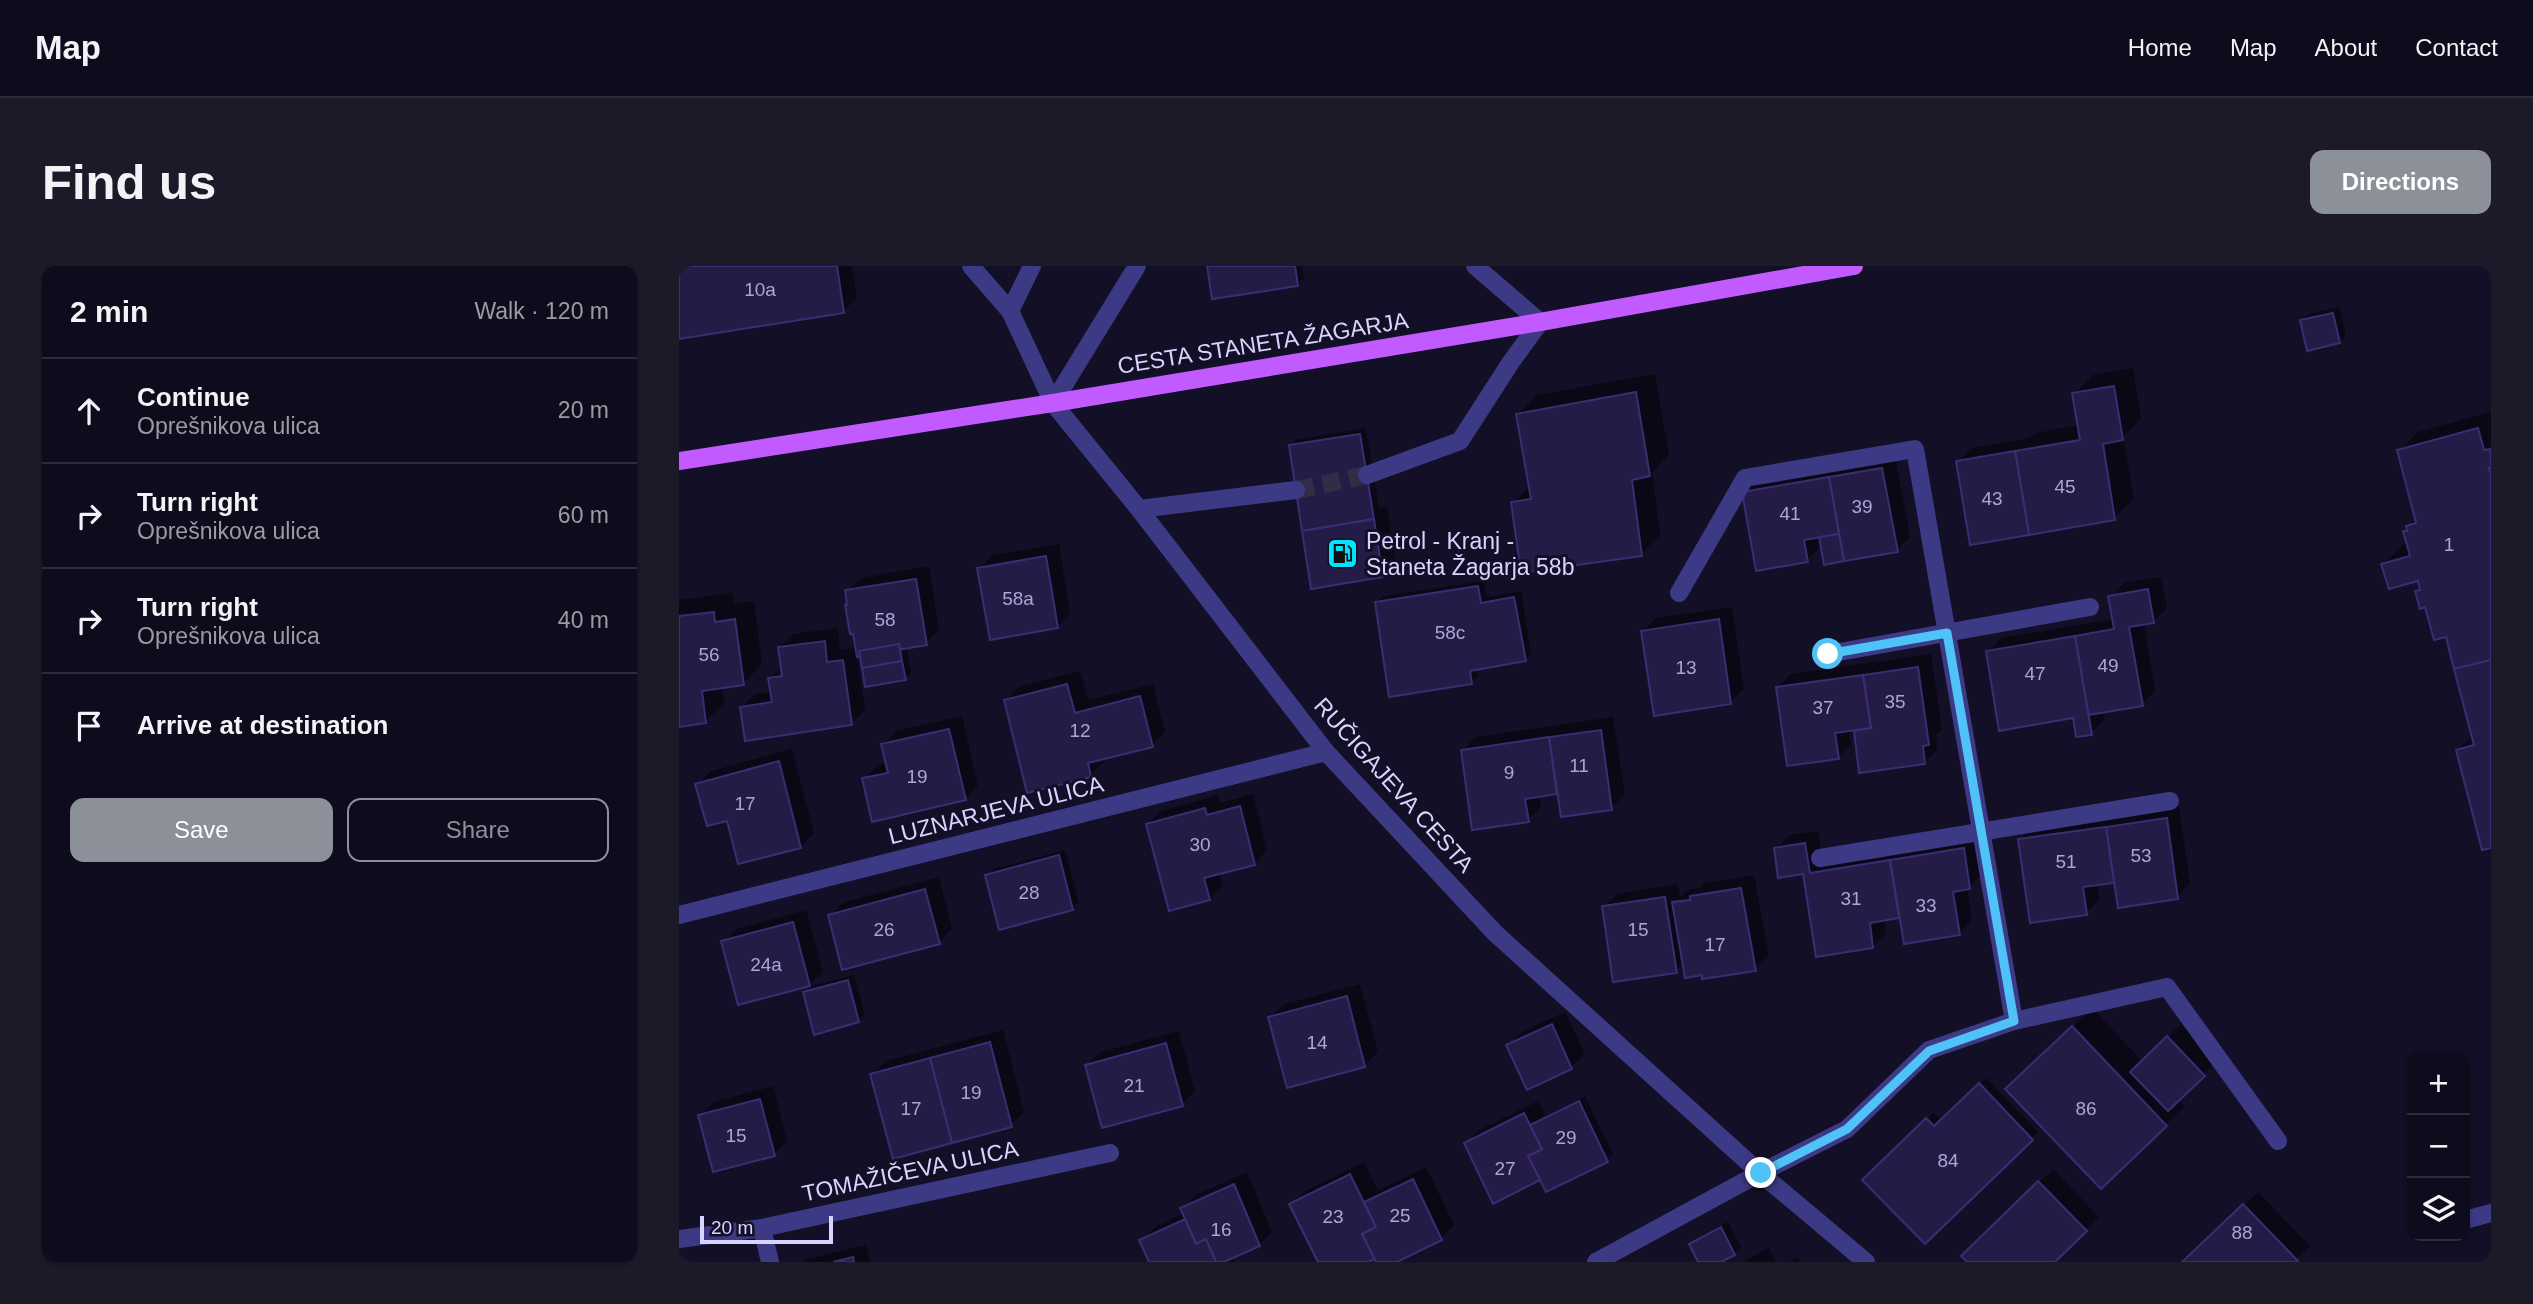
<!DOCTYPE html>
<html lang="en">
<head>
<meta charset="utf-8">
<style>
	:root { --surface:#0e0b1c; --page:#1c1929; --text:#f1f3f6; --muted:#9b9ba3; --line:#2e2b3b; --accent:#8c9099 }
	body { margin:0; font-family:Arial,sans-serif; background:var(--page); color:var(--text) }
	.controls { position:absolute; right:21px; bottom:21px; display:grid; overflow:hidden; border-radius:14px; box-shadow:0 2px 5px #0004 }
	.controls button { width:63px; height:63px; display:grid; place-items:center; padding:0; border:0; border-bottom:2px solid var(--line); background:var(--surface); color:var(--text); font:35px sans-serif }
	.scale { position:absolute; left:21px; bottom:18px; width:133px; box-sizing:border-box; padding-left:7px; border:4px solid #d9d4ff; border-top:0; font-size:19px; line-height:24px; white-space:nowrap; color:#d9d4ff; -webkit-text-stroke:5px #130f26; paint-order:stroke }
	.stop { position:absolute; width:21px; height:21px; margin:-16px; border:5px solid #4fc3f7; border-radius:50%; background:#fff }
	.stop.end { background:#4fc3f7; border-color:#fff; box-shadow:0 2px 7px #0008 }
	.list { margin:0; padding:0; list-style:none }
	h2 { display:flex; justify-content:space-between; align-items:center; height:91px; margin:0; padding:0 28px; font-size:30px }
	h2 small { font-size:23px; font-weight:400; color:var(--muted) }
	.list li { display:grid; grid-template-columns:46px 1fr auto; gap:21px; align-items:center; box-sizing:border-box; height:105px; padding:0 28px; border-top:2px solid var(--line) }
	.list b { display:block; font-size:26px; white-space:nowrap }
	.list p { margin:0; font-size:23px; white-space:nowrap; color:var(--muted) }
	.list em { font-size:23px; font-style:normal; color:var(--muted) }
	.actions { display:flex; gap:14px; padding:21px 28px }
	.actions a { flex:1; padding:16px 0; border:2px solid var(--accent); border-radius:14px; text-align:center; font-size:24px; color:var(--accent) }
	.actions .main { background:var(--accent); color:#fff }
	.icon { flex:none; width:38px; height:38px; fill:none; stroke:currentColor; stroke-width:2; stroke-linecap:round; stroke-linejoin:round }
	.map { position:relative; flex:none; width:1812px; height:996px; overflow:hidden; border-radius:14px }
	header { display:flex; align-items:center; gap:42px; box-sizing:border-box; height:98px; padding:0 35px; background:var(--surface); border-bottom:2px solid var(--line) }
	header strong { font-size:33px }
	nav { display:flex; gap:38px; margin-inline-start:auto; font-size:24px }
	.intro { display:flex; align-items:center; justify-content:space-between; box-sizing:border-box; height:168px; padding:0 42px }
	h1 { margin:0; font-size:49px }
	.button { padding:18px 32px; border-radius:14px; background:var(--accent); color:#fff; font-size:24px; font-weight:700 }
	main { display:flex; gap:42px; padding:0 42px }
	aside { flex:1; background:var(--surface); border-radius:14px; box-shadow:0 2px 5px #0004 }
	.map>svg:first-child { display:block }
	.shadow { fill:#0007 }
	.building { fill:#241b47; stroke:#3b2d73; stroke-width:2 }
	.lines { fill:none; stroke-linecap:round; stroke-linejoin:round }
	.minor-tunnel { stroke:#312d47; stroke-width:18; stroke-dasharray:18 9; stroke-linecap:butt }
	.minor { stroke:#3d3a85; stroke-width:18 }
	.major { stroke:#c25bff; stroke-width:18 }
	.route { stroke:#4fc3f7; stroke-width:9 }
	.labels { text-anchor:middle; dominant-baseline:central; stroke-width:6; stroke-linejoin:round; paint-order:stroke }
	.number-label { font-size:19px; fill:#aca6d1 }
	.street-label { font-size:23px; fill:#d9d4ff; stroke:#130f26 }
	.poi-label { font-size:23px; fill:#d9d4ff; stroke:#130f26; text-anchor:start }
</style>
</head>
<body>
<header>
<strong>Map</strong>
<nav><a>Home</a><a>Map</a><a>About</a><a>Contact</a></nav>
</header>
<div class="intro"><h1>Find us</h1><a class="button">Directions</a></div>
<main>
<aside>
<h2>2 min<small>Walk · 120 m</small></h2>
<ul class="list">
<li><svg class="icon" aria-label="ahead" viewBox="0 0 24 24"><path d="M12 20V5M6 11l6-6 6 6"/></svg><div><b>Continue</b><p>Oprešnikova ulica</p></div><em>20 m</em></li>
<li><svg class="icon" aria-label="right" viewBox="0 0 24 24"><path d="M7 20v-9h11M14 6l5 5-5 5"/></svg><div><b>Turn right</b><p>Oprešnikova ulica</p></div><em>60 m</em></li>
<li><svg class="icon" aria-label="right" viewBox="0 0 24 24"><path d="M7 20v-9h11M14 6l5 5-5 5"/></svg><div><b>Turn right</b><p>Oprešnikova ulica</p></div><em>40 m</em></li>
<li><svg class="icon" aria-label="arrive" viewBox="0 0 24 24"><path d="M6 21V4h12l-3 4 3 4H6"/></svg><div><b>Arrive at destination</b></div></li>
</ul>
<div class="actions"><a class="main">Save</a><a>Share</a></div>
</aside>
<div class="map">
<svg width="1812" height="996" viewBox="0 0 1812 996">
	<rect width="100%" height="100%" fill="#130f26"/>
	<!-- shadow -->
	<g class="shadow">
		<path d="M0,0H173L178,32L164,45L0,71Z"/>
		<path d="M530,0H623L625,12L618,18Z"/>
		<path d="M1660,41L1667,69L1661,75L1622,55L1629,48Z"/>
		<path d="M1454,102L1462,153L1444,171L1455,233L1435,252L1279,196L1292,182L1351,172L1357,167L1400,159L1395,128L1414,109Z"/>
		<path d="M976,108L990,189L973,206L981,269L962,288L834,237L852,219L839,148L858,129Z"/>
		<path d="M1812,146V580L1779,484L1794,469L1768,369L1738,326L1743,321L1741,313L1704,298L1724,279L1730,278L1726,266L1737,252L1720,185L1739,166Z"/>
		<path d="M687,162L700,242L708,241L717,296L703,309L611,180L618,173Z"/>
		<path d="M1216,190L1231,271L1218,284L1166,291L1164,293L1143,280L1128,294L1064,227L1078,214Z"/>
		<path d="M380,278L391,347L378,361L300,303L313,289Z"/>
		<path d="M250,300L260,364L247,377L228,380L232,406L226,413L182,389H178L186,444L173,457L63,441L76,428L93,426L91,413L103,400L101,381L114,368L159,362L161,384L178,381L168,325L182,312Z"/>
		<path d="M1482,311L1488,342L1475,355L1465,357L1476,425L1463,438L1424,445L1425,454L1412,467L1395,450L1309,386L1322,372L1435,353L1431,331L1445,317Z"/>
		<path d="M805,315L808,331L842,325L852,387L846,393L798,402L799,410L792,417L697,336L704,330Z"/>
		<path d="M53,327L55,338L75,335L83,398L64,418L43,420L46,436L27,455L0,459V334Z"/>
		<path d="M1053,341L1065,423L1051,437L964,365L977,352Z"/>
		<path d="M1252,388L1263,464L1257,469L1259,483L1246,496L1182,505L1176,463L1170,464L1172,478L1159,491L1099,421L1112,408Z"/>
		<path d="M401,405L409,434L474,418L486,466L473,479L424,492L425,496L411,509L327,435L340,421Z"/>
		<path d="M283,450L299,519L286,533L185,513L199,499L208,497L204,479L217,465Z"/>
		<path d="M934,451L946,529L932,542L880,526L860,529L862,541L849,554L783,485L797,471Z"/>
		<path d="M113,483L135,567L121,581L49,553L18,519L32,505Z"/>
		<path d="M574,528L588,584L575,598L540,606L544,619L530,632L469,558L482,545L539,529L541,537Z"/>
		<path d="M1500,540L1511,618L1498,631L1437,615L1418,618L1420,634L1407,647L1340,574L1354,561Z"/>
		<path d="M1139,565L1144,594L1298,570L1304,608L1288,622L1293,654L1280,668L1222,650L1205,653L1207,667L1194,681L1125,606L1097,583L1110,569Z"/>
		<path d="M386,584L400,636L393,642L308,609L314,603Z"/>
		<path d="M1075,609L1090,690L1076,703L1025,707L1005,697L997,705L924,641L938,628L999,618L1001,631L1009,624L1021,622L1026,617Z"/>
		<path d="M260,611L273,663L260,676L151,650L165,636Z"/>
		<path d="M127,644L144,706L130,719L44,676L58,663Z"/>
		<path d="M175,709L186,748L179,755L126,727L132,720Z"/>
		<path d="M681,718L699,786L686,799L591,752L605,738Z"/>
		<path d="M1413,742L1464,796L1502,758L1538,795L1499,833L1506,840L1422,921L1348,804Z"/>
		<path d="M886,746L906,788L892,801L848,822L829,780L842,766Z"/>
		<path d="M324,764L345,846L332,859L193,808L207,795Z"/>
		<path d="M500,765L516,825L503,838L408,799L421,786Z"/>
		<path d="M1307,812L1359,866L1246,976L1186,914L1254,847L1263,855Z"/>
		<path d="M94,820L108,875L95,888L21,849L34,836Z"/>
		<path d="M906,830L934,888L928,895L860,913L787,878L800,864L859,835L866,850Z"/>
		<path d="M685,896L699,924L747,901L775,959L762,972L714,996H699L696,990L685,996H641L613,938L626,925Z"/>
		<path d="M1374,903L1420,951L1374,996H1290L1285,990Z"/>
		<path d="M568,906L593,966L580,979L553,991L555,996H472L462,974L476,961L505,947L503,942L517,929Z"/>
		<path d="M1579,926L1631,980L1615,996H1505Z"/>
		<path d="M1049,956L1062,981L1055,987L1038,996H1021L1012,979L1018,972Z"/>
		<path d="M187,979L191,996H124L125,994Z"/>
		<path d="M1090,982L1097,996H1064Z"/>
		<path d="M1119,991L1122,996H1110Z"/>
	</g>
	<!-- building -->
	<g class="building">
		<path d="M0,0H158L165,47L0,73Z"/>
		<path d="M528,0H616L619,20L533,33Z"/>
		<path d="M1654,47L1661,77L1628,85L1621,54Z"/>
		<path d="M1435,120L1444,174L1424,178L1436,254L1350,269L1336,185L1401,174L1393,127Z"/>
		<path d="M957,126L971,210L953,214L963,290L842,307L832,236L852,233L837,148Z"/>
		<path d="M1799,162L1805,184L1811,183L1812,188V202H1810L1812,209V394L1775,403L1767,371L1755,374L1746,341L1741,343L1736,325L1741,324L1739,315L1710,323L1702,298L1731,290L1724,265H1728L1727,260L1737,257L1718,184Z"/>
		<path d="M681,168L695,253L623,265L610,179Z"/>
		<path d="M1336,185L1350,269L1291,279L1277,195Z"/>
		<path d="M1203,202L1219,286L1165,295L1150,211Z"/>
		<path d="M1150,211L1160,268L1125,274L1129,296L1077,305L1063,226Z"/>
		<path d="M695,253L704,311L632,323L623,265Z"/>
		<path d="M1160,268L1165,295L1145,299L1140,271Z"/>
		<path d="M367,290L379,362L311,374L298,302Z"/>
		<path d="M237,313L248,379L178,391L174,368H171L166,339H168L166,324Z"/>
		<path d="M799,320L802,337L835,331L847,395L791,405L793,418L710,431L696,336Z"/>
		<path d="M1469,323L1475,357L1450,361L1464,440L1409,449L1396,370L1435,363L1429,330Z"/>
		<path d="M35,346L36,356L56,353L65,419L23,425L27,457L0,461V350Z"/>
		<path d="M1040,353L1052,438L975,450L962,365Z"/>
		<path d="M1396,370L1413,469L1397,471L1394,452L1320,465L1307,385Z"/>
		<path d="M146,375L148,396L164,394L173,459L66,475L61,441L93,436L89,412L103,410L99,381Z"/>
		<path d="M220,378L223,395L183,402L180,385Z"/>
		<path d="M1812,394V582L1803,584L1777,484L1795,479L1775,403Z"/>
		<path d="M223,395L227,414L186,421L183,402Z"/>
		<path d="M1239,401L1250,479L1244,480L1246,498L1180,507L1175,465L1192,462L1184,409Z"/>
		<path d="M1184,409L1192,462L1156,467L1160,493L1108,500L1097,421Z"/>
		<path d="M388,418L396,447L461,430L474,481L409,497L412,511L348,527L325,434Z"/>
		<path d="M270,463L287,534L193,556L183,512L209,507L202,478Z"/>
		<path d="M922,464L933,544L882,551L870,471Z"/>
		<path d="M870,471L878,528L846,533L850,556L793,564L782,484Z"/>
		<path d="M100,495L122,582L59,598L48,555L28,560L16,518Z"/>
		<path d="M561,540L576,599L525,612L531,634L490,645L467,558L526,542L528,549Z"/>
		<path d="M1488,552L1499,633L1439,642L1427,561Z"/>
		<path d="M1427,561L1435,617L1404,621L1408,649L1351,657L1339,573Z"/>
		<path d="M1126,577L1131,607L1211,594L1220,652L1191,657L1194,682L1137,691L1124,608L1099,612L1095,582Z"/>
		<path d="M1285,582L1291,623L1274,626L1281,669L1225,678L1211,594Z"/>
		<path d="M380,589L394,644L320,664L306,609Z"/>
		<path d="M1062,622L1077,705L1023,713V709L1006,712L993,636L1011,634V630Z"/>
		<path d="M246,623L261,678L163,704L149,649Z"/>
		<path d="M986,631L998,707L934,716L923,640Z"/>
		<path d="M114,656L131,720L59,739L42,675Z"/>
		<path d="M169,714L180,756L135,769L124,726Z"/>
		<path d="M668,730L686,801L608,822L589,751Z"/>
		<path d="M873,758L893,803L848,824L827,779Z"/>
		<path d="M1393,760L1488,860L1422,923L1326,823Z"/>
		<path d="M1488,770L1526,810L1489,845L1451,806Z"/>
		<path d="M311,776L333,861L273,877L251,792Z"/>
		<path d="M487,777L504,840L423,862L406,799Z"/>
		<path d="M251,792L273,877L214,893L191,808Z"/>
		<path d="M1300,817L1354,874L1246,978L1183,914L1247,852L1255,860Z"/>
		<path d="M81,833L96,890L34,906L19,849Z"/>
		<path d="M900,835L929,896L867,926L849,890L863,883L851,859Z"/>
		<path d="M845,847L863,883L849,890L861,914L814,938L785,877Z"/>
		<path d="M671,908L697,961L683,968L696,993L689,996H639L610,938Z"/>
		<path d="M734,913L763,974L718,996H697L683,968L697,961L685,936Z"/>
		<path d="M1359,915L1408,965L1376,996H1288L1282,990Z"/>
		<path d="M555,918L581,980L545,996H537L527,973L517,978L501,942Z"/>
		<path d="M1564,938L1619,995L1617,996H1503Z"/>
		<path d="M506,953L517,978L527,973L537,996H470L460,974Z"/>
		<path d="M1042,961L1056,989L1042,996H1019L1010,978Z"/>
		<path d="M174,991L175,996H154Z"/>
	</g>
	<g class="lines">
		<!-- minor-tunnel -->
		<path class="minor-tunnel" d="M617,224L688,209"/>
		<!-- minor -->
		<g class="minor">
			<path d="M292,0L331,45L374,137L460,243L647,486L816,667L1081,907L1187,996"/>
			<path d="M331,45L353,0"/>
			<path d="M374,137L458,0"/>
			<path d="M688,209L781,175L832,96L861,56L796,0"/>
			<path d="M460,243L617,224"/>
			<path d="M1000,327L1066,212L1236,183L1335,755"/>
			<path d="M1149,388L1411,341"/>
			<path d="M1141,592L1491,535"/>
			<path d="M0,649L647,486"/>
			<path d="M1786,954L1812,947"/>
			<path d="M83,962L91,996"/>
			<path d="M0,973L83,962L431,887"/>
			<path d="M917,996L1081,907L1168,863L1250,784L1335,755L1488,721L1599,875"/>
		</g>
		<!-- major -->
		<path class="major" d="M0,195L374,137L861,56L1175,0"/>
	</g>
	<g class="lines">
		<!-- route -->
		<path class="route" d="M1082,907L1168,863L1250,785L1335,755L1268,367L1149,388"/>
	</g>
	<!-- icons -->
	<defs>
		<symbol id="fuel-square" viewBox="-11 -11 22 22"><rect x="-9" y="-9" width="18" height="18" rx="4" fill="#00e5ff" stroke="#130f26"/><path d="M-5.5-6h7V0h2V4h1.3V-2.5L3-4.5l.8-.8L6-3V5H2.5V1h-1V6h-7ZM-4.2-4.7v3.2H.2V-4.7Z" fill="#111"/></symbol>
	</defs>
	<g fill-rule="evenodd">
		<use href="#fuel-square" x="646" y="270" width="35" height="35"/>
	</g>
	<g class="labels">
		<!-- number labels -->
		<g class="number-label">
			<text x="81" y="23">10a</text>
			<text x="1386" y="220">45</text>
			<text x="1313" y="232">43</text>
			<text x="1183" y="240">39</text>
			<text x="1111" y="247">41</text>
			<text x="1770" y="278">1</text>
			<text x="339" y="332">58a</text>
			<text x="206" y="353">58</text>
			<text x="771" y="366">58c</text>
			<text x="30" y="388">56</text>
			<text x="1429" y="399">49</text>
			<text x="1007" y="401">13</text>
			<text x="1356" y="407">47</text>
			<text x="1216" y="435">35</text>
			<text x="1144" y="441">37</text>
			<text x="401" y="464">12</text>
			<text x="900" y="499">11</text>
			<text x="830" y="506">9</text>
			<text x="238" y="510">19</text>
			<text x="66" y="537">17</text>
			<text x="521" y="578">30</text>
			<text x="1462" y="589">53</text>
			<text x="1387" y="595">51</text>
			<text x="350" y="626">28</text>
			<text x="1172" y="632">31</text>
			<text x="1247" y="639">33</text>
			<text x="205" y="663">26</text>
			<text x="959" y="663">15</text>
			<text x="1036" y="678">17</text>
			<text x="87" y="698">24a</text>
			<text x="638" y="776">14</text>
			<text x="455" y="819">21</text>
			<text x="292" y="826">19</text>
			<text x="232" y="842">17</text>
			<text x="1407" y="842">86</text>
			<text x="57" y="869">15</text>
			<text x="887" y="871">29</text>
			<text x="1269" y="894">84</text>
			<text x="826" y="902">27</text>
			<text x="721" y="949">25</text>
			<text x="654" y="950">23</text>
			<text x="542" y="963">16</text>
			<text x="1563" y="966">88</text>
		</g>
		<!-- street labels -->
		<g class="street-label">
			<text transform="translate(584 77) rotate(-9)">CESTA STANETA ŽAGARJA</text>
			<text transform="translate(715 519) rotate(48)">RUČIGAJEVA CESTA</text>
			<text transform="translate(317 544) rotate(-14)">LUZNARJEVA ULICA</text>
			<text transform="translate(231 905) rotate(-12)">TOMAŽIČEVA ULICA</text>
		</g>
		<!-- poi labels -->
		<g class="poi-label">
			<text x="687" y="275">Petrol - Kranj -<tspan x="687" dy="26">Staneta Žagarja 58b</tspan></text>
		</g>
	</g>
</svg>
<div class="controls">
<button>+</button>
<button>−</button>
<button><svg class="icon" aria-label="layers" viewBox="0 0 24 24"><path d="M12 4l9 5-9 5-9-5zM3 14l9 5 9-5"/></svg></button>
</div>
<div class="scale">20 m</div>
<div class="stop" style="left:1149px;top:388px"></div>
<div class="stop end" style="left:1082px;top:907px"></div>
</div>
</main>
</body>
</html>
